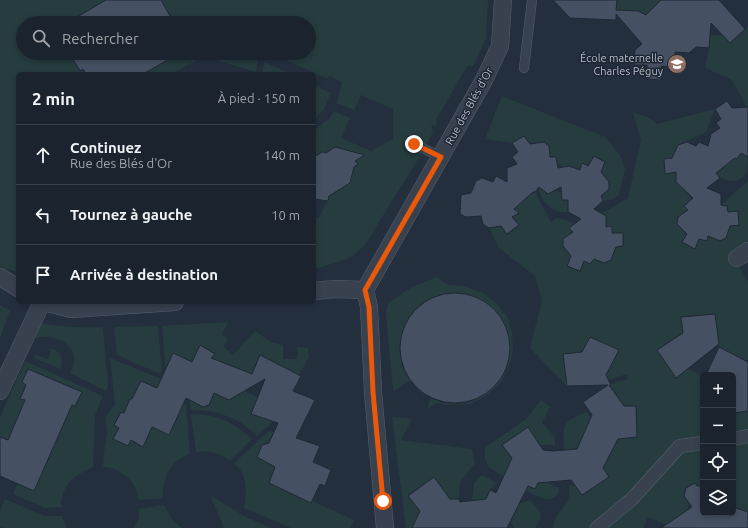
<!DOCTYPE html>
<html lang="fr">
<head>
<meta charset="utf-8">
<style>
	:root { --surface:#1b232e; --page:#282f3a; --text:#f1f3f6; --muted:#a0a4aa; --line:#39404a }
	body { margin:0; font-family:Ubuntu,sans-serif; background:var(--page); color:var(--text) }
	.controls { position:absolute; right:12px; bottom:12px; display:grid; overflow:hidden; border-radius:6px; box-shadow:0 2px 6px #0003 }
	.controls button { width:36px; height:36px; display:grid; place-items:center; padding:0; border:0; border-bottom:1px solid var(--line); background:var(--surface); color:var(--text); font:20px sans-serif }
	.stop { position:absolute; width:12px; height:12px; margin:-9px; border:3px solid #ea580c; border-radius:50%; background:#fff }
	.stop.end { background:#ea580c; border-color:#fff; box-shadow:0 1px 4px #0008 }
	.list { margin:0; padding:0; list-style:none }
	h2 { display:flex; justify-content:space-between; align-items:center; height:52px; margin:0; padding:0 16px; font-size:17px }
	h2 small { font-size:13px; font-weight:400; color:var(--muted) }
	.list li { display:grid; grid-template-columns:26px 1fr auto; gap:12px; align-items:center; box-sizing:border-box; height:60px; padding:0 16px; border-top:1px solid var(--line) }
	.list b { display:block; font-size:15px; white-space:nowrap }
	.list p { margin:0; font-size:13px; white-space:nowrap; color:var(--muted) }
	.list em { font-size:13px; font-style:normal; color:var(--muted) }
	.icon { flex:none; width:22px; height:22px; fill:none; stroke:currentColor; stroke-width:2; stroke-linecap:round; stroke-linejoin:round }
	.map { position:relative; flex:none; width:748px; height:528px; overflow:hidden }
	.search { position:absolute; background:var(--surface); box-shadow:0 2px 6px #0003; left:16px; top:16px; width:300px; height:44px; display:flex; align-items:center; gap:10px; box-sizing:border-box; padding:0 14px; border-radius:22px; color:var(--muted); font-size:15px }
	.panel { position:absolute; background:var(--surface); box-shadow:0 2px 6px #0003; left:16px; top:72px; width:300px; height:232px; border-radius:6px }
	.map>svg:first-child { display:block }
	.green { fill:#263c3f }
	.building { fill:#455162; stroke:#1f2835 }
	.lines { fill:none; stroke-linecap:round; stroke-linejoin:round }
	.service-casing { stroke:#565f6c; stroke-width:10 }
	.pedestrian-casing { stroke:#565f6c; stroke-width:14 }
	.minor-casing { stroke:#565f6c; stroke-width:18 }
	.service { stroke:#38414e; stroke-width:9 }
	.pedestrian { stroke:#38414e; stroke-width:13 }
	.minor { stroke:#38414e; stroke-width:17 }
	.route { stroke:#ea580c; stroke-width:5 }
	.labels { text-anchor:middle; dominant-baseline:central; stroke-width:3; stroke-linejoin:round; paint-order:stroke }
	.poi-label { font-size:11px; fill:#b4bcc9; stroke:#1d2633; text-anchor:end }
	.street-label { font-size:11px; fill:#b4bcc9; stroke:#1d2633 }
</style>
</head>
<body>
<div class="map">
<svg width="748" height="528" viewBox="0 0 748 528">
	<rect width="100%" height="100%" fill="#242f3e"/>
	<!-- green -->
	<g class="green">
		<path d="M0,0H106L67,23H23V53H74L77,57L73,60L79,70L83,69L86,74H18V272L0,267Z"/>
		<path d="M161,0H488L486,39L473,66L468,65L436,120V126L431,124L433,132L423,151L365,245L350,258L314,269V217L318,218L328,201L329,196L350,183C348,177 353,168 358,164L355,161L360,158L357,153L335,147L326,153L322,152L321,154H319L314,157V130L330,118L334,111L350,118L341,138L371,151L393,139V109L361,95L354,110L337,103L342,82L329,76L328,79L271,53H309V23H174Z"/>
		<path d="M617,0H661L646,15L616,10Z"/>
		<path d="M748,27V109L732,80L705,68L709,48L710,35L723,36L730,43Z"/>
		<path d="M180,53H209L172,74H143Z"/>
		<path d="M226,55L258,58L256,72L216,60Z"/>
		<path d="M265,62L290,74H261Z"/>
		<path d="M314,85L331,93L324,109L314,120Z"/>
		<path d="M502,96L605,137L620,155L625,169L619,195L611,200L603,201L601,196L609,189V182L601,172L605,162L594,156L588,166L582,164L580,170L569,166L563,167L557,163L556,157H550L549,146L544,142L530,144L524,136L512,143L485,139Z"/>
		<path d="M715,109L706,132L678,145L665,174L676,172V181H682L683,189L689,194L690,201L684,206L688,210L678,217L677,224L687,234L682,242L694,249L699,239L706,241L708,236L720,241L726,238L730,226L739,225L738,211L728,212L727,206L721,205L748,181V246L733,256L748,281V360H745L719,347L715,314L682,317L683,333L657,350L676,377L688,369L703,376V486H700L698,489L695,483L686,488L684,496L690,505L688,506L687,511L670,522L669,526L648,517L643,528H553C553,516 560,513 566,504C570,498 569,491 569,485L575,486L582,495L608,477L603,468L620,436H625L626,438L637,437L636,406H624L609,384L628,379L627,374L609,380L606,375L619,350L591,337L585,347L587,348L578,356L576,353L564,354L567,386L530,348L542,301L535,276L499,248L489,228L501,226L507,234L519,226L512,217L514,209L529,190L535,192L551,222L557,218L566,220L574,224L569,228L573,232L563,240V246L571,256L567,266L580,271L584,261L590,264L594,259L604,263L611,260L616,247L623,246V233H612L611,226L606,227V216L601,214L628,198L641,140L633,113C643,115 650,117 657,124Z"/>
		<path d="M741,153L748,157C748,162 748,168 746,173C739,185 723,183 716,173L726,166V160L732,156L737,159Z"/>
		<path d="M539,187L548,194L555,190L562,193V200H568V212C564,212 558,212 555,210C546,206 539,196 539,187Z"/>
		<path d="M437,277L448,285L465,286L483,293L496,303L507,316L512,333L513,350L510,363L501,382L487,395L470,404L447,405L437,403L427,409L431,398C446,406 466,406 480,397C529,368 513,296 455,293C443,293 430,297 421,304C399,322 392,357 410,380L395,391L393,390L386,313L388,303L412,287Z"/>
		<path d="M0,305L10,311L0,338Z"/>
		<path d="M228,322L222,334L228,340L223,346L233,355L255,331L271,342L283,345V359H297L298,347L308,348L309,357L299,375L264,357L258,359L252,374L211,358L192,362L166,376L162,326Z"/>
		<path d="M39,323C60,327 81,328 103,327L108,386L106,391L70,373C81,354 68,339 48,337C43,336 37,338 32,338Z"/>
		<path d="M158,326L162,371L160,374L117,355L114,327Z"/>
		<path d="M53,349C63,354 63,360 61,369L34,358L37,355L48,359L51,352L48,350Z"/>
		<path d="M110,358L159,378L163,382L160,389L144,382L140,384L132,399H130L124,413L121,412L114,425L119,428L113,439L131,440L140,445L152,427L166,434L178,400L186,405L190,453C186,456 180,459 176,462C166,470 162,486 163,498L139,500C138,496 137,491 135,487C130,477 115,467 103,467L104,452L107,433L105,418L115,405Z"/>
		<path d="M25,361L103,396L95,415L93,467C73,476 62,484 61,507L45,508L13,494L20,479V485L34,491L54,445L56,430L61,431L72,405L75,406L81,392L28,369L22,382L26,385L21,399L25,400L17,428L13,427L8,440L2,438L0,443V417Z"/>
		<path d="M238,388L258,397L277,418L257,436C239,417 216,410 191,410L189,396L203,407L209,405L214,393L230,400L234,397Z"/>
		<path d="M541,400L550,407L542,423L555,437V445H540L528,427L502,445L514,460L504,476L535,489L539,479L559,488L558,494L553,498L545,499L530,493L489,467L485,458V447L525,420Z"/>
		<path d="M748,411V512L733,509V413Z"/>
		<path d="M586,412L595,420L579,448L564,450C564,423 560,424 586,412Z"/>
		<path d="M191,414C220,415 230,421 252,439L230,461C220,453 209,450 196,452Z"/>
		<path d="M392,417L412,419L401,440L472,449L475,463L460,482L459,499H450L434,477L408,495L420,511L412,528H406Z"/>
		<path d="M269,431L274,432L260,459L275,467L272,484L283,490L284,485L296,496L311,503L312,501L354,520L350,528H291L244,508C247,493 248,475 234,463Z"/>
		<path d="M482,475L497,483L490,490L486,499L472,501L474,483Z"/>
		<path d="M210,495L246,517L272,528H224Z"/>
		<path d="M5,499L44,516H62L67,528H4L1,527L0,528V511Z"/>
		<path d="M530,500L536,507L540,512L541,518L535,528H514L509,519L514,514L519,504Z"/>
		<path d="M164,505L173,521L182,528H134L139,518V509Z"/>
	</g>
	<!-- building -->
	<g class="building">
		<path d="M106,0H161L174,23H67Z"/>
		<path d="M553,0H617L616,10L638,11L646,15L661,0H719L745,29L730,43L711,23L709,48L696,47L689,53L675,52V67L661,66V80L647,79V65H634L635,50L642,44L616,14V20L570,18Z"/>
		<path d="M74,53H180L143,74H86L83,69L80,71L73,59L77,57Z"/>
		<path d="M727,101L732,108L748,107V157L741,153L737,159L735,158L716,173L720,178L707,188L721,194V205L727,206L728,212L738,211L739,225L730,226L726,238L720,241L708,236L707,241L699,239L695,249L682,242L687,234L677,224L678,217L688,210L684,206L693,198L676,182V172L665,174L664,159L672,158L678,145L687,142L696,146L699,142L708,146L711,134L720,128L716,123L721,119L715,109Z"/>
		<path d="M524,136L530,144L544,142L549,146L550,157H556L558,168L569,166L580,170L582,163L588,166L594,156L605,162L601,172L609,182V189L601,196L603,201L594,209L606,216V227L612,226V233H623V246L616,247L611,260L604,263L594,259L590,264L584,261L580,271L567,266L571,256L563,246V239L573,232L569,228L581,219L568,212V200H562L561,187L548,194L539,187L535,192H533L514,209L519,213L512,217L519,225L507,234L501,226L489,228L483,224L481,216L466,217L460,214L461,195L471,193L476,181L482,178L493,182L496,176L507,182V168L517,164L512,157L518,152L512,143Z"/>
		<path d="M335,147L365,155L355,161L358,164L354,167L350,183L329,196L328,201L314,199V157L322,152L326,153Z"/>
		<circle cx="455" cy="348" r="55"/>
		<path d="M715,314L719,344L676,378L657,350L683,333L681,317Z"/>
		<path d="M590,337L619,350L606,375L611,385H609L624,406H636L637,437L618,439L603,468L609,477L582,495L571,480L538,483L535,489L528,486L507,528H412L420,511L408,496L434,477L450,499H459L460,502L486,499L490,490L496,493L512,458L502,445L528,427L543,450L553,451L577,449L592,415L583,402L608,385L567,386L563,354L582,352Z"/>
		<path d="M200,345L215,354L211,358L252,374L260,355L301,376L293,391L315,400L296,438L320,446L313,462L331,470L325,486L320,484L311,503L269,483L275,467L257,457L262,445L269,443L278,423L251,414L265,379L229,400L214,393L209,405L203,407L186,398L169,435L152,427L143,447L131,440L128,446L113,439L119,428L114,425L121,412L124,413L130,399H132L141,381L157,388L173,353L192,362Z"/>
		<path d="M719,347L748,362V411L733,413V375H706Z"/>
		<path d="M28,369L82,392L75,406L72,405L34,491L0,476V437L8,440L25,400L20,399L26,385L22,382Z"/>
		<path d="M695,483L697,486H703V513H733V507L748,512V528H661L692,507L684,496L686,488Z"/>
	</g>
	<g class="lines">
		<defs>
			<g id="service">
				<path d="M524,68L532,0"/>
				<path d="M414,144L441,157"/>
			</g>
			<g id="pedestrian">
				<path d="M733,439L748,436"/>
				<path d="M597,528L632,499L680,446L703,443"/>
			</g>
			<g id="minor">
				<path d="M737,258L748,251"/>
				<path d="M0,277L18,288"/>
				<path d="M314,291L335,289L365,290"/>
				<path d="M44,302L71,309L175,302"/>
				<path d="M0,391L42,302"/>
				<path d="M385,528L373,392L369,307L365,290L484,80L500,46L503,0"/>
			</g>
		</defs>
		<!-- service casing -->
		<use href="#service" class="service-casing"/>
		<!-- pedestrian casing -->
		<use href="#pedestrian" class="pedestrian-casing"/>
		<!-- minor casing -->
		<use href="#minor" class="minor-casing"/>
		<!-- service -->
		<use href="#service" class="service"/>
		<!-- pedestrian -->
		<use href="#pedestrian" class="pedestrian"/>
		<!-- minor -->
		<use href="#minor" class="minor"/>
	</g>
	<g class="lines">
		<!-- route -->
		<path class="route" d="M383,501L373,392L369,307L365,290L441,157L414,144"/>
	</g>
	<!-- icons -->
	<defs>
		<symbol id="school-disc" viewBox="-11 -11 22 22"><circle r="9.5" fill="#8d6e63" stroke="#1d2633"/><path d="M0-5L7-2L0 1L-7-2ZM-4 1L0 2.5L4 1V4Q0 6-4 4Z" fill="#fff"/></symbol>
	</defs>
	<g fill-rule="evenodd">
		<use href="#school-disc" x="666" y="53" width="22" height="22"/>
	</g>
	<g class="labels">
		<!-- poi labels -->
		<g class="poi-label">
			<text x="663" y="58">École maternelle<tspan x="663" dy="13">Charles Péguy</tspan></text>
		</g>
		<!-- street labels -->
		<g class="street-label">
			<text transform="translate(469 106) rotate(-61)">Rue des Blés d'Or</text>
		</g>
	</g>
</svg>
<div class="controls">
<button>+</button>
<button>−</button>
<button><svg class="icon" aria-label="locate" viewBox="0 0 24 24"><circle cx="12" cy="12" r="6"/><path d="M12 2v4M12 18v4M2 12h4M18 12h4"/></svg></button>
<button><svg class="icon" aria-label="layers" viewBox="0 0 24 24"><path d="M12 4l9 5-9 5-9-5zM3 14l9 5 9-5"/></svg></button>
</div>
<div class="stop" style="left:383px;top:501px"></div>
<div class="stop end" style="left:414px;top:144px"></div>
<div class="search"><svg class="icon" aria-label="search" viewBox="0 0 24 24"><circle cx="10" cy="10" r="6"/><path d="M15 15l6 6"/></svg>Rechercher</div>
<section class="panel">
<h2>2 min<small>À pied · 150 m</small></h2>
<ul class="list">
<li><svg class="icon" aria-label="ahead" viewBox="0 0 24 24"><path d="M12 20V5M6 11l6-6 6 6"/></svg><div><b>Continuez</b><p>Rue des Blés d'Or</p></div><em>140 m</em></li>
<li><svg class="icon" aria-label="left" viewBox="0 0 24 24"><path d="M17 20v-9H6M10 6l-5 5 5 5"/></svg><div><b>Tournez à gauche</b></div><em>10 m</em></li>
<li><svg class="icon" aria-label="arrive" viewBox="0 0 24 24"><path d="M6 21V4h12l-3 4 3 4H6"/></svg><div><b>Arrivée à destination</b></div></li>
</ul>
</section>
</div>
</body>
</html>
